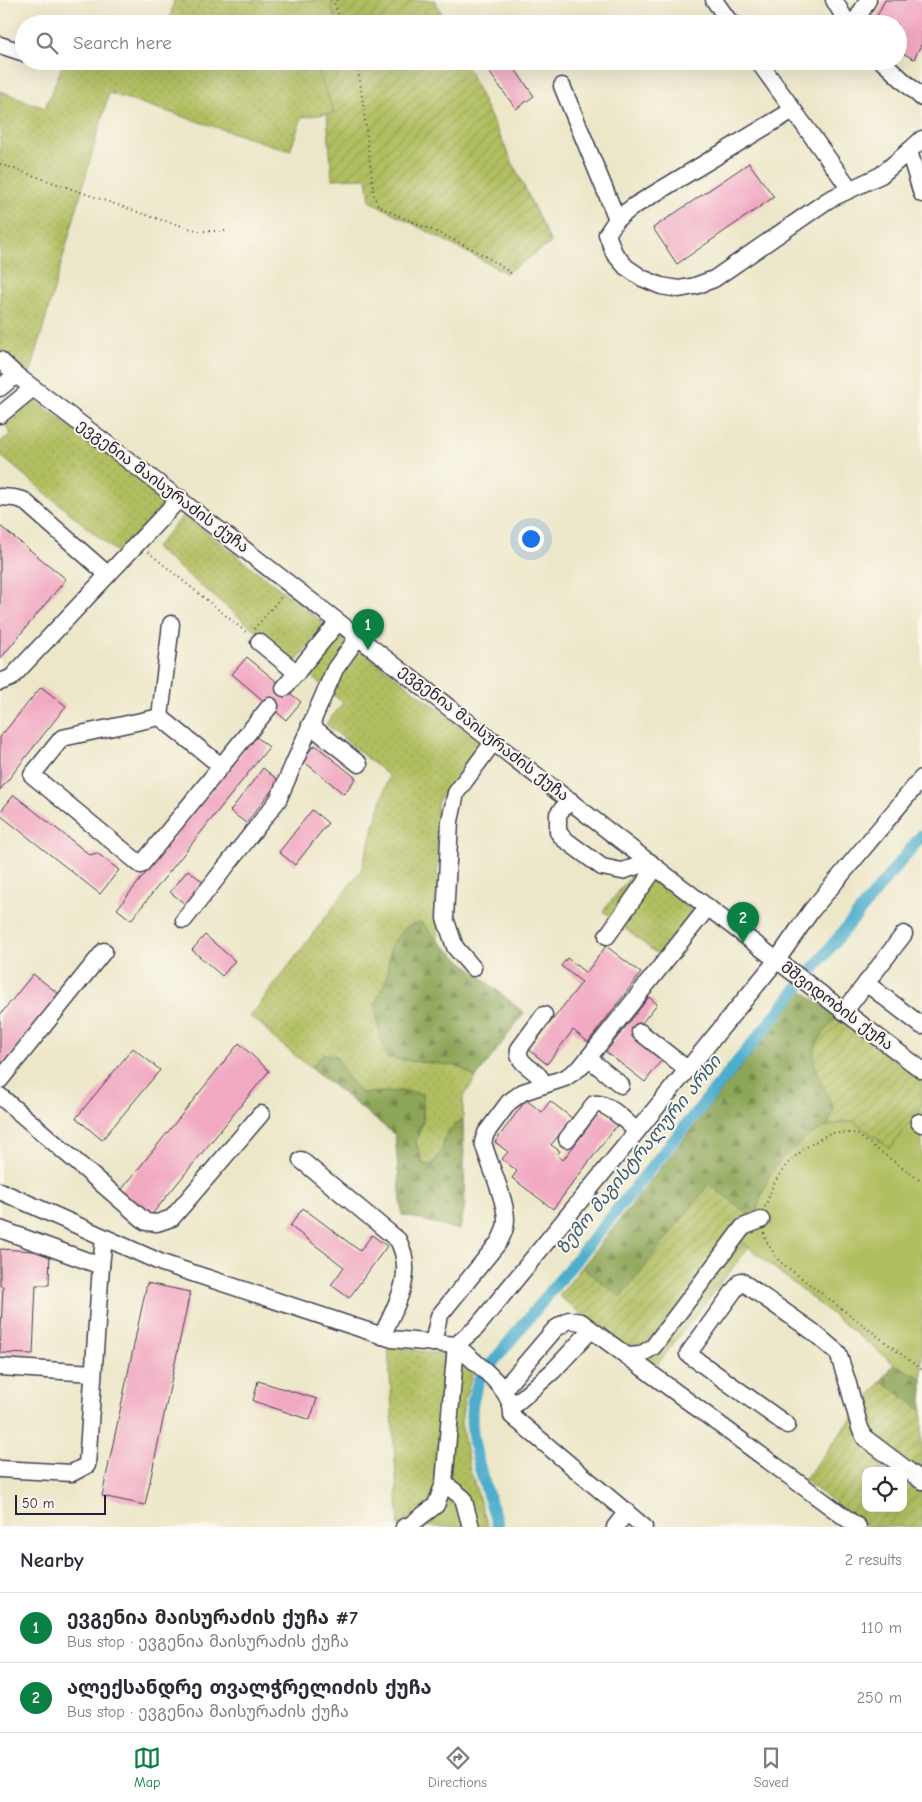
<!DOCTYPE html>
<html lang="en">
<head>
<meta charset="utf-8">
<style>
	:root { --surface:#fff; --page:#f2f2f3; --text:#2b2b33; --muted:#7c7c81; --line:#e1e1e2; --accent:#0b8043 }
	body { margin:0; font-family:"Comic Neue","Noto Sans Georgian",sans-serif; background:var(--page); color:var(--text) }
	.controls { position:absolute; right:15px; bottom:15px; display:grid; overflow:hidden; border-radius:10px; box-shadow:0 5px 20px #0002 }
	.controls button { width:45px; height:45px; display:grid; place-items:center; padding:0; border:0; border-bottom:1px solid var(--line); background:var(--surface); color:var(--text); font:25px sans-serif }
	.scale { position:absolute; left:15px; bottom:12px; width:91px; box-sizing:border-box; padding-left:5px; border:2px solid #22223b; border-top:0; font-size:14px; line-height:18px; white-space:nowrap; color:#22223b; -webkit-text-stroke:4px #fbf7ec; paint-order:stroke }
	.you { position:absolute; left:530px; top:538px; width:18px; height:18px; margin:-12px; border:4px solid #fff; border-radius:50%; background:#1a73e8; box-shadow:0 0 0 8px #1a73e833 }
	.badge { display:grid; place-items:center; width:32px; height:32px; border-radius:50%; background:var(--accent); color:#fff; font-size:16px; font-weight:700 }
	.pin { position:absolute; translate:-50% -41px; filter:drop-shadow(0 1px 2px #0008) }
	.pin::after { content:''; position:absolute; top:26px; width:18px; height:15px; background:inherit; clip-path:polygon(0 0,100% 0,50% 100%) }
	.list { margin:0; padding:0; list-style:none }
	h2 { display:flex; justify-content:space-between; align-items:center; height:65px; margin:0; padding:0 20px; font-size:21px }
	h2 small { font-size:16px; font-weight:400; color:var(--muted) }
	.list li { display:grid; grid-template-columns:32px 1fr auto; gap:15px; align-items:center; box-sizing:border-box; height:70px; padding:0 20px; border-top:1px solid var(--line) }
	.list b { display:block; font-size:19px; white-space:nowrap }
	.list p { margin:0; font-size:16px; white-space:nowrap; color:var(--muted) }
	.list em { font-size:16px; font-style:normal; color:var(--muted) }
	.icon { flex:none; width:28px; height:28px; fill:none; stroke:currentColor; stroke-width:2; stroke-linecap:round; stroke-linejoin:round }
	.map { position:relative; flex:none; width:922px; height:1527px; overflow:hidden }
	.search { position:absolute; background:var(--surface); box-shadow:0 5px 20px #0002; left:15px; right:15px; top:15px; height:55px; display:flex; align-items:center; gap:12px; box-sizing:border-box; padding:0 18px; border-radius:28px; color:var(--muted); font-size:19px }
	.sheet { height:205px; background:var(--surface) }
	nav { display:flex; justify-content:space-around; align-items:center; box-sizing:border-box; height:70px; border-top:1px solid var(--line); background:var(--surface); font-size:14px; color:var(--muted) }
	nav a { display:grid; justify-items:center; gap:2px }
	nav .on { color:var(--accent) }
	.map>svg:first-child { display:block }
	.grass { fill:url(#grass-dots); stroke:#6a704e }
	.forest { fill:url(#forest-firs); stroke:#576448 }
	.garden { fill:url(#garden-furrows); stroke:#6a704e; fill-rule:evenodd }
	.pitch { fill:#b1be60; stroke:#6a704e }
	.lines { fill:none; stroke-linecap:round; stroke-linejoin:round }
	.canal { stroke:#4dadcc; stroke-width:12 }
	.building { fill:#f1a9c2 }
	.minor-casing { stroke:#404050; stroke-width:19 }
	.path { stroke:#404050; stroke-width:2; stroke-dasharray:1 4; stroke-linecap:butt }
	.minor { stroke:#fff; stroke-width:16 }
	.labels { text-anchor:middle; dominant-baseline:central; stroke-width:4; stroke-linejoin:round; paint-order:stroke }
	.street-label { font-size:16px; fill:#22223b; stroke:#fbf7ec }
	.water-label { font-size:18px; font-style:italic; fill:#335a75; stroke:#fbf7ec }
</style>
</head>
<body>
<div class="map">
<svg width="922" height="1527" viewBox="0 0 922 1527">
	<defs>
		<pattern id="grass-dots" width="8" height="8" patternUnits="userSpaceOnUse" patternTransform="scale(1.25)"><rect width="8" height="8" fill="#b1be60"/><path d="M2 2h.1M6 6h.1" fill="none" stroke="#98a354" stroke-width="1.8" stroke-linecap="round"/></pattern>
		<pattern id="forest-firs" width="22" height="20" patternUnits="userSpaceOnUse" patternTransform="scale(1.25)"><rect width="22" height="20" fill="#8ca556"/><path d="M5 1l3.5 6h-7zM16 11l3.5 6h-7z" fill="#728648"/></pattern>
		<pattern id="garden-furrows" width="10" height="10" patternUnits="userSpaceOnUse" patternTransform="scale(1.25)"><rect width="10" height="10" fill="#b1be60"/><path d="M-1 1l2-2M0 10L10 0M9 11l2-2" fill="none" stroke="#98a354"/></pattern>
	</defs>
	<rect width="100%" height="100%" fill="#fbf7ec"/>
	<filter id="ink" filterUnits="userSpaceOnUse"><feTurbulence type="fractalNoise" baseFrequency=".02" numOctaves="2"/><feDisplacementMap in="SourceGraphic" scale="10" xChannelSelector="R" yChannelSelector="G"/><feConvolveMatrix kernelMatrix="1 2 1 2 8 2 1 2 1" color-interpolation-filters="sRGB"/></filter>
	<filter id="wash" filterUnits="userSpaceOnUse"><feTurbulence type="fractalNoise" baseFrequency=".0096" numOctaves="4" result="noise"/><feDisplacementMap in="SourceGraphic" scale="20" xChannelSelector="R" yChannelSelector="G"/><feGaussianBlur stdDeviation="1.12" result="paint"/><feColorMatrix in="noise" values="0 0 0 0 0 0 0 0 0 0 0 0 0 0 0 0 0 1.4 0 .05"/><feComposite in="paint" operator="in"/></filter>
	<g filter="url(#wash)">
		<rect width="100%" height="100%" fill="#ede7c9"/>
		<!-- grass -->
		<g class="grass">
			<path d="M174,0H333L332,8L338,24H169Z"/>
			<path d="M64,61L350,62L334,113L302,117L290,151L109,93L30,375L0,351V91L45,108Z"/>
			<path d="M32,398L162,494L166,502L119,554L0,455V442L11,434L6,426Z"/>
			<path d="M184,515L325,624L295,663L155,548Z"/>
			<path d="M339,634L481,741L437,803L438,941L421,922L391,945L386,980L375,1005L387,1058L458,1066L476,1078L463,1097V1119L447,1132L442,1150L432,1165L422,1164L416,1142L423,1120V1094L405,1091L360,1093L347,1077L336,1056L323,1054L311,1068L271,1036L264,1027L250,1017L361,870L389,776L326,724L343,703L306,672Z"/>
			<path d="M640,865L685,901L690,909L691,916L661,957L603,911Z"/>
			<path d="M388,1345L430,1353L447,1351L473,1373L464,1401L461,1422L469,1466L488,1527H399Z"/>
		</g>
		<!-- forest -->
		<g class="forest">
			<path d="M421,922L438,941L524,1013L476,1078L458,1066L387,1058L380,1035L375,1005L386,980L391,945L406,927Z"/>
			<path d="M802,990L837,1017L820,1040L826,1089L834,1108L828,1126L808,1136L768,1178L754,1218L709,1184L621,1298L582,1267Z"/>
			<path d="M323,1054L336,1056L347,1077L360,1093L406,1091L423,1094V1120L416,1142L423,1164L432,1165L442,1150L447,1132L463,1119L465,1204L460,1230L402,1215L395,1135L311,1068Z"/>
			<path d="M894,1364L922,1378V1410L881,1381Z"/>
		</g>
		<!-- garden -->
		<g class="garden">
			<path d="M333,0H435L447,24H338L332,7Z"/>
			<path d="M350,61H464L551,243L506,273L370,201L367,178L332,179L327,114L334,113L318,71Z"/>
			<path d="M837,1017L922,1081V1107L890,1148L853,1121L828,1126L834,1108C827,1093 812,1069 814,1053C816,1040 829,1027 837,1017Z"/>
			<path d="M709,1184L754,1218L738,1238L749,1247L653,1370L559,1296L582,1267L621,1297Z"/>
			<path d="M881,1381L922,1410V1527H867L804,1480ZM866,1471H903V1508H866Z"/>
		</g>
		<!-- pitch -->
		<path class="pitch" d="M920,1110L922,1111V1378L894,1364L738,1239L754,1218L768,1178L782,1158L808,1136L828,1126L853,1121L890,1148Z"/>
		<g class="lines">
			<!-- canal -->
			<path class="canal" d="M498,1527C488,1492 468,1443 472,1407C473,1397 476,1388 480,1378L922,835"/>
		</g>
		<g id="blocks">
			<!-- building -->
			<g class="building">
				<path d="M885,0H922V43L914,59L898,51V24H873Z"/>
				<path d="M484,61H509L534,96L516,109L482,62Z"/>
				<path d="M749,163L774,197L677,264L653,228Z"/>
				<path d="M0,526L66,579L0,659Z"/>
				<path d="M247,657L301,702L286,720L232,674Z"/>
				<path d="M41,687L66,706L0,790V737Z"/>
				<path d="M255,736L269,747L131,920L117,909Z"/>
				<path d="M315,745L356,778L344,794L302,760Z"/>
				<path d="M263,768L279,781L246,823L230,811Z"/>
				<path d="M14,795L90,855L97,853L119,870L100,894L0,815V812Z"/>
				<path d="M312,810L328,823L295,865L279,852Z"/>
				<path d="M188,870L203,882L185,904L170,892Z"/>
				<path d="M205,935L235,961L222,976L192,950Z"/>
				<path d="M606,946L641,973L588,1042L573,1030L547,1064L529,1050L582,982L561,966L567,958L586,973Z"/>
				<path d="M33,974L59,994L0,1068V1015Z"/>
				<path d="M649,997L657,1004L634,1033L664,1057L645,1082L606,1052Z"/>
				<path d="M239,1043L269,1071L149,1218L119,1193Z"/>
				<path d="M133,1048L160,1070L102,1140L76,1118Z"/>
				<path d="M526,1100L542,1112L550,1101L572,1118L551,1145L560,1151L557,1155L563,1160L600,1111L618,1124L553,1209L512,1178L517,1171L502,1159L508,1152L495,1142Z"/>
				<path d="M303,1208L360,1251L372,1235L387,1246L349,1298L331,1285L344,1267L290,1226Z"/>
				<path d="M0,1249L50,1252L49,1285H36L33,1354L0,1353L3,1286H0Z"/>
				<path d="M147,1283L190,1292L145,1505L102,1496Z"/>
				<path d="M258,1381L317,1399L310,1420L253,1401Z"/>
			</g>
		</g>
	</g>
	<g filter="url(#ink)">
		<use href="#blocks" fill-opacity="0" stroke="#404050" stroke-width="1"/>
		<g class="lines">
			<defs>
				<g id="minor">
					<path d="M714,0L731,24"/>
					<path d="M834,0L848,24"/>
					<path d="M854,24L868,0"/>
					<path d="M0,45L24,53"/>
					<path d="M758,61L850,189"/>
					<path d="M882,61L922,98"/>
					<path d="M562,86L617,219"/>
					<path d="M793,110L634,206L617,219L607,234L614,253L626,267L642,278L661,286L679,289L695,286L714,279L828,200L881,175L909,151"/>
					<path d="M922,139L909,151L922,194"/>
					<path d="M0,360L16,375C320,604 617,842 922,1070"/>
					<path d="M0,388L16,375"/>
					<path d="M0,415L33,388"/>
					<path d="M0,497L14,498L23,500L107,574"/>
					<path d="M259,642L297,673"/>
					<path d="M0,682L11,678L180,498"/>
					<path d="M284,688L338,622"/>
					<path d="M160,717L171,624"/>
					<path d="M310,725L359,764"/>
					<path d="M221,766L160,717L62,738L32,775L141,865L270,706"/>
					<path d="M570,800L558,814V832L564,839L602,867L622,871L650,862"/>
					<path d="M184,920L278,800L335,669L358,637"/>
					<path d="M607,936L656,867"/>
					<path d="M473,968L455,947L445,918L450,821L456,793L494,741"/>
					<path d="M866,983L922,1026"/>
					<path d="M844,1012L904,934"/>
					<path d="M544,1015L519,1049C516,1066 540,1069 544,1085"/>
					<path d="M640,1032L687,1069"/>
					<path d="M588,1058L621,1085"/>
					<path d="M0,1080L104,951"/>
					<path d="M0,1096L146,1222L157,1223L172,1218L261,1114"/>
					<path d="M919,1122L922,1124"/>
					<path d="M567,1139L594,1104C607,1101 627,1123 637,1131"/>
					<path d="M301,1160L398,1240C416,1274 396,1305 382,1336"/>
					<path d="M0,1191L162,1263L392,1339L456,1345L476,1328L777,960L811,911L922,778"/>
					<path d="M0,1229L101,1266"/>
					<path d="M433,1343L439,1316L499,1242C503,1234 506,1228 506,1219C505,1196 489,1165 483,1142L486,1133L509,1102L523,1092L565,1078L581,1067L708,907"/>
					<path d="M456,1345C474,1363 514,1388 512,1416L644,1527"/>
					<path d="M628,1356L640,1355L653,1347L743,1227L761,1220"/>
					<path d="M0,1367L93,1373"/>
					<path d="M503,1390L555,1329L569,1320L581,1322L858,1527"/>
					<path d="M513,1406L553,1371L591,1330"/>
					<path d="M787,1425L688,1354L741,1281L812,1331L838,1353L848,1384L860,1428L865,1438L922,1481"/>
					<path d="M0,1469L72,1473L87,1465L101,1266L104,1238"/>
					<path d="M444,1483L463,1498L471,1527"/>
					<path d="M404,1527L410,1525L436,1505L444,1483L456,1345"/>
					<path d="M615,1527L627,1512"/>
				</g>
			</defs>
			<!-- minor casing -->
			<use href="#minor" class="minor-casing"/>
			<!-- path -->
			<g class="path">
				<path d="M337,0L334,3L342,24"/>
				<path d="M355,61L360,80L374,195L377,204L384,209C427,229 475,245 513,275"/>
				<path d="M0,164L152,217L199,231H228"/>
				<path d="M148,552L247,633"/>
				<path d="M254,629L282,596"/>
				<path d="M765,1207L774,1183L787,1164L805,1148L830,1133H855L922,1182"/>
				<path d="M764,1233L766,1241L779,1261L922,1370"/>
			</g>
			<!-- minor -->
			<use href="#minor" class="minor"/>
		</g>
	</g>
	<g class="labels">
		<!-- street labels -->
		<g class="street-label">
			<text transform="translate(163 486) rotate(37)">ევგენია მაისურაძის ქუჩა</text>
			<text transform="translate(484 733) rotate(38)">ევგენია მაისურაძის ქუჩა</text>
			<text transform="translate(837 1006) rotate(37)">მშვიდობის ქუჩა</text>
		</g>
		<!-- water labels -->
		<g class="water-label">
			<text transform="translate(639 1155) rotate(-51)">ზემო მაგისტრალური არხი</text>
		</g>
	</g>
</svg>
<div class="controls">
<button><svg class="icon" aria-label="locate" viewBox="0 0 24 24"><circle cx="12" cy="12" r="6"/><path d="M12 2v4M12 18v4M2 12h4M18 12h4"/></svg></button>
</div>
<div class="scale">50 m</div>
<div class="you"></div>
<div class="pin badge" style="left:368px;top:650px">1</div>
<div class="pin badge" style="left:743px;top:943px">2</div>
<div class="search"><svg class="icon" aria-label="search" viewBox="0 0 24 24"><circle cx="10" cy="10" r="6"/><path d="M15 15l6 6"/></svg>Search here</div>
</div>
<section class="sheet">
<h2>Nearby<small>2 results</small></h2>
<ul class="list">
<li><span class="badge">1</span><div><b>ევგენია მაისურაძის ქუჩა #7</b><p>Bus stop · ევგენია მაისურაძის ქუჩა</p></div><em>110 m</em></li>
<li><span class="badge">2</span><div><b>ალექსანდრე თვალჭრელიძის ქუჩა</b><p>Bus stop · ევგენია მაისურაძის ქუჩა</p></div><em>250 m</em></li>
</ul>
</section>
<nav>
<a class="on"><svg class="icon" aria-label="map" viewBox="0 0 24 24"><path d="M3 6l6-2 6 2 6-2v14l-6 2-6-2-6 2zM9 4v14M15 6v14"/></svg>Map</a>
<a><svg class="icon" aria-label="directions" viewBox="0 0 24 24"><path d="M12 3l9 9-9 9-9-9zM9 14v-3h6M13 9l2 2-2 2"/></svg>Directions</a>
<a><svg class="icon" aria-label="saved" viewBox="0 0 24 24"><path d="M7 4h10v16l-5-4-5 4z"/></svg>Saved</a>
</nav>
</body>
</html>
